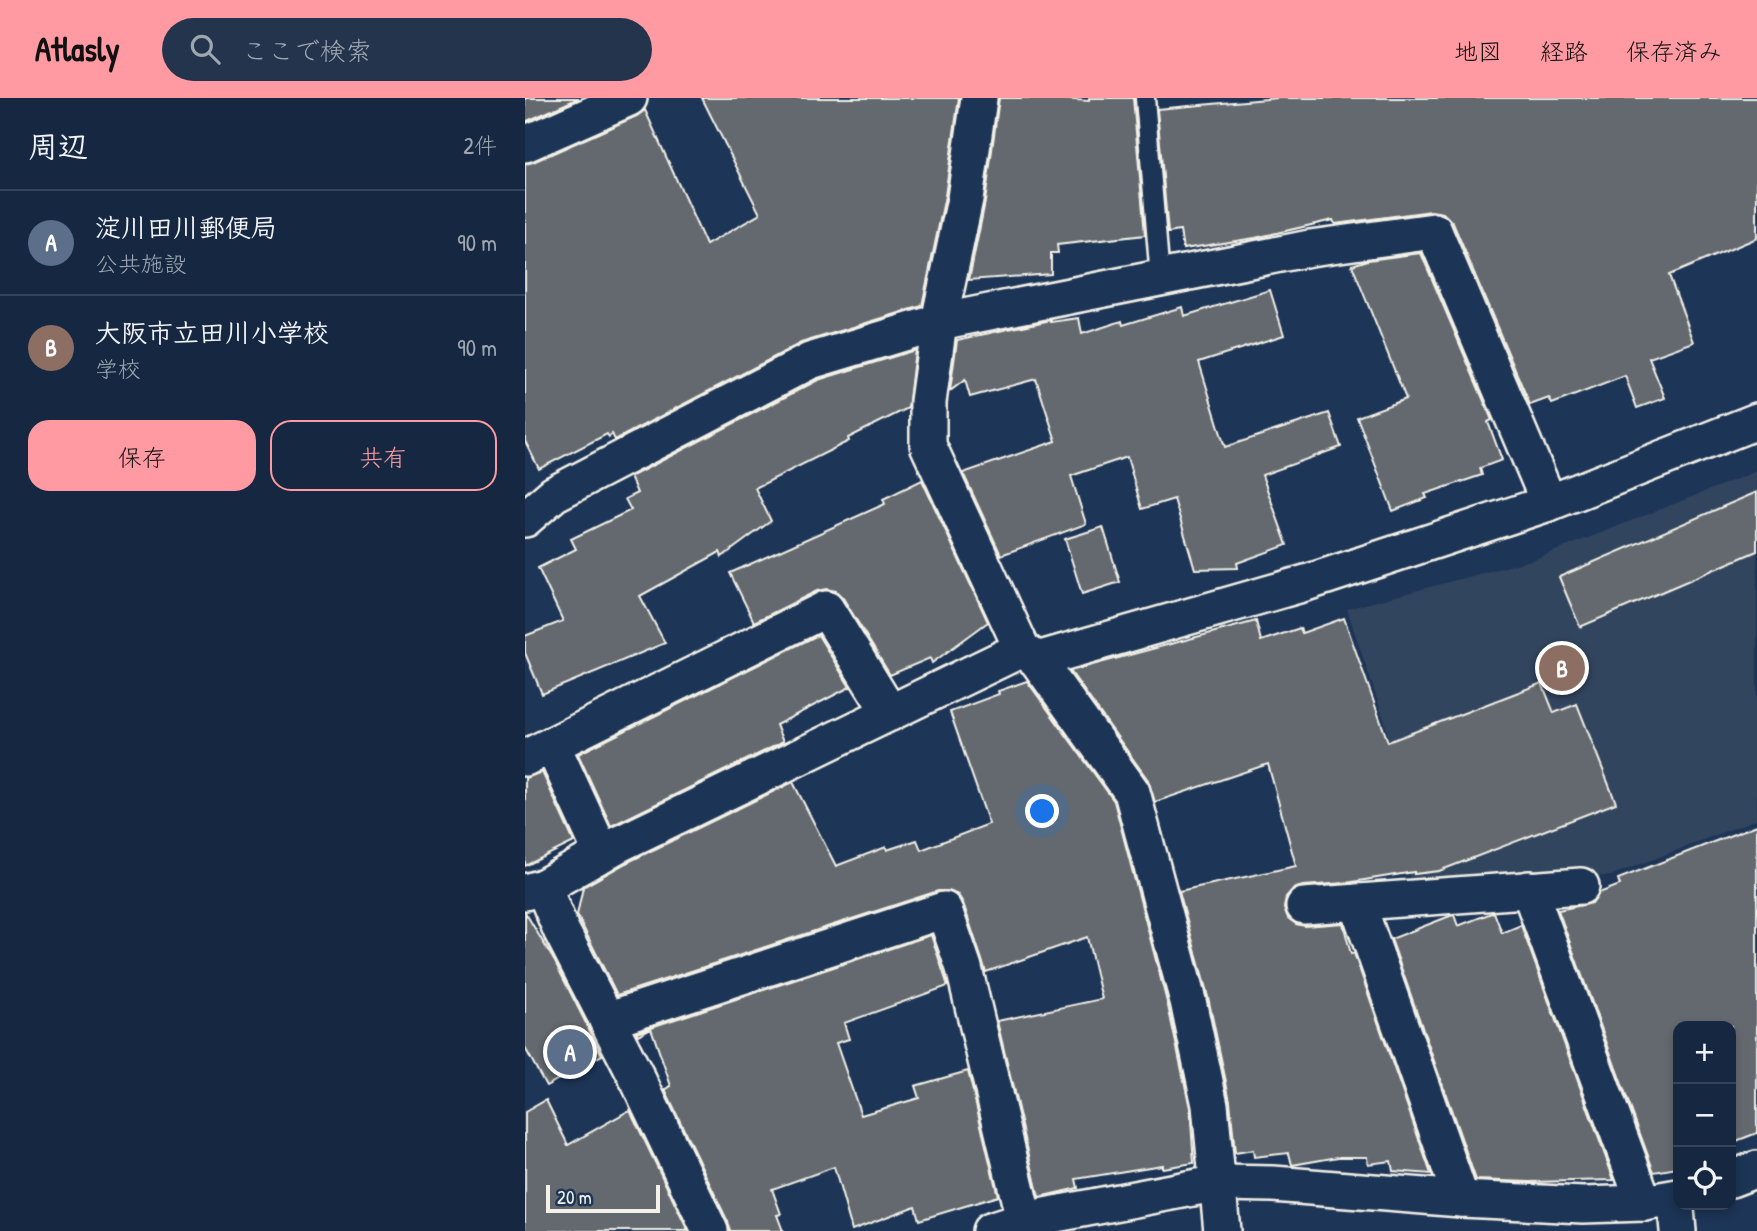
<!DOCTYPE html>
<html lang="ja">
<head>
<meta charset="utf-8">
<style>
	:root { --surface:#162841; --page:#23344c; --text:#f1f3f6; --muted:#9ea6b1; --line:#35445a; --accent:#ff9aa2 }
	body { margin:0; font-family:"Patrick Hand","Klee One",sans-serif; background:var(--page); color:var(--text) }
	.controls { position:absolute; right:21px; bottom:21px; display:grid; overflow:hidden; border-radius:14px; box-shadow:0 4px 10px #0003 }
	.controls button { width:63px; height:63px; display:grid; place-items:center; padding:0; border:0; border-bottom:2px solid var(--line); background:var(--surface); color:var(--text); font:35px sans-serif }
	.scale { position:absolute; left:21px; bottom:18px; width:114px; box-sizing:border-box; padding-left:7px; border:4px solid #f4f1e8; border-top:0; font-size:19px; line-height:24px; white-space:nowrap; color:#f4f1e8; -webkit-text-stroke:5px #1d3557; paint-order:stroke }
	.you { position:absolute; left:518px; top:714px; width:24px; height:24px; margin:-18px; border:5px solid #fff; border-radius:50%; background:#1a73e8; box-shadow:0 0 0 10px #1a73e833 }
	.badge { display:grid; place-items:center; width:46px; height:46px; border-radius:50%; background:var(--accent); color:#fff; font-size:23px; font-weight:700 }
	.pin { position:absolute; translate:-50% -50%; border:4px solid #fff; box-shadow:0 2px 7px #0006 }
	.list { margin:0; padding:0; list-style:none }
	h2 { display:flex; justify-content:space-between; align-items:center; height:91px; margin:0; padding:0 28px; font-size:30px }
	h2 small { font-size:23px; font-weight:400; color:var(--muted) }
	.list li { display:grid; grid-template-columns:46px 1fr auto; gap:21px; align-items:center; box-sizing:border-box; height:105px; padding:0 28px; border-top:2px solid var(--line) }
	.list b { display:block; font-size:26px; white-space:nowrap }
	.list p { margin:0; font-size:23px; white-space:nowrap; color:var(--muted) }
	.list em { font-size:23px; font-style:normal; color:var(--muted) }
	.actions { display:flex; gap:14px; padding:21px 28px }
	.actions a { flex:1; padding:16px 0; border:2px solid var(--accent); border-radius:21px; text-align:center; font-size:24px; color:var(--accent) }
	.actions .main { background:var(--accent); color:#111 }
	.icon { flex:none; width:38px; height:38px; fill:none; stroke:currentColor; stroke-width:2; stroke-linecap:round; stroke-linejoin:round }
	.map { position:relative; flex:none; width:1232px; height:1133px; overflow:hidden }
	header { display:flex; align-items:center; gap:42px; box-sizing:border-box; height:98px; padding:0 35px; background:var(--accent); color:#111 }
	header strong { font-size:33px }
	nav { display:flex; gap:38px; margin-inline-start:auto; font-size:24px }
	.search { width:490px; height:63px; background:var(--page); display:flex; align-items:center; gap:18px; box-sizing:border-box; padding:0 24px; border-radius:38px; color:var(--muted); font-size:26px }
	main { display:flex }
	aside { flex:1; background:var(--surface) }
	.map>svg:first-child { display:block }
	.built { fill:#32455e }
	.building { fill:#63696e; stroke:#f4f1e8; stroke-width:2 }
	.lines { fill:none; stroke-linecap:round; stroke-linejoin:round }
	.lane-casing { stroke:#f4f1e8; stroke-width:23 }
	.street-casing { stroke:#f4f1e8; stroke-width:40 }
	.lane { stroke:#1d3557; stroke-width:18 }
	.street { stroke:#1d3557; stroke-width:35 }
</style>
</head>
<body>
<header>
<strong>Atlasly</strong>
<div class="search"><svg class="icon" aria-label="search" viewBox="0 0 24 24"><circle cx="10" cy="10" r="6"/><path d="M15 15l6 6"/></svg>ここで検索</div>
<nav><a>地図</a><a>経路</a><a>保存済み</a></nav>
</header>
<main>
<aside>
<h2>周辺<small>2件</small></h2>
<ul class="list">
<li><span class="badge" style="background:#5c6f8a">A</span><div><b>淀川田川郵便局</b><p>公共施設</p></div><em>90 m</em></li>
<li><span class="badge" style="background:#8d6e63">B</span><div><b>大阪市立田川小学校</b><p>学校</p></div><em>90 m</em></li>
</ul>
<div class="actions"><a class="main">保存</a><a>共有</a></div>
</aside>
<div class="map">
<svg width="1232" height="1133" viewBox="0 0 1232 1133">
	<rect width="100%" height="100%" fill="#1d3557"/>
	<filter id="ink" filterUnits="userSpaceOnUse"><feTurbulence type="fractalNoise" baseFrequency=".0143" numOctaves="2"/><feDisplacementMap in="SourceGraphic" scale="14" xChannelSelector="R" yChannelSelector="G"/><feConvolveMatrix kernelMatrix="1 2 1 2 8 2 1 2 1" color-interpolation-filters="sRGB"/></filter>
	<g filter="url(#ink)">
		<!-- built -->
		<path class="built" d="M1232,373V721L1085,778L885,784L861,628L822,511L1010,461Z"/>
		<!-- building -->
		<g class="building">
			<path d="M0,0H54L0,24Z"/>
			<path d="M177,0H434L420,98L397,208L276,245L90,342L87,336L84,339L82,336L14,371L0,343V66L8,64L112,18L120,12L181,147L235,116Z"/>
			<path d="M474,0H522L564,3V0H608L620,137L532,147L533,155H526V176L444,182L460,104Z"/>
			<path d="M753,0H1232V140L1144,177L1169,244L1124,260L1140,300L1112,310L1100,278L1027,306L1024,300L1005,307L928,125L918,115L906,113L810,126L808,122L730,140L658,151L655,133L643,135L632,11Z"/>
			<path d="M896,155L967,322L963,324L977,362L955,370L957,377L900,396L902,400L868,413L832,319L881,301L827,167L843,162Z"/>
			<path d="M745,192L759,237L674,264L700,349L804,315L816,349L737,377L762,447L712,465L713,470L670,471L649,401L617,411L602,359L546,378L561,426L476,457L438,375L531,343L511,281L445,299L440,282L425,293L432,242L526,222V224L554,220L557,236L597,223L598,227L657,209L659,218Z"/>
			<path d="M390,252L383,310L323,340L324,343L230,390L246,423L197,459L195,454L115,498L140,545L17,596L0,555V538L38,523L13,470L51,451L46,441L106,412L100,401L112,395L105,379L293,282Z"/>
			<path d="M397,382L463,524L407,565L405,560L365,577L318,500L311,493L301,491L292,493L229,524L205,475L360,406L358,401Z"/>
			<path d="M1232,394V453L1055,529L1034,479Z"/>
			<path d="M578,429L595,484L557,496L540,441Z"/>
			<path d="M819,520L863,644L1017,585L1029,615L1052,606L1091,705L914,773L889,776V774L821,785L778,788L768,791L761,799L759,810L763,820L771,826L780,828L818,825L826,856L829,855L906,1076L868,1073L866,1063L843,1066L842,1059H813L767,1067L764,1055L729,1059L728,1052L710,1055L705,1003L683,899L654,793L771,768L743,666L630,704L623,682L545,573L731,523L736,543L775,530L777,535Z"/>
			<path d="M293,537L325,589L251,627L258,644L86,728L53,656Z"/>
			<path d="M502,583L589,703L643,908L665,1010L669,1065L637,1070V1067L551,1081L553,1090L514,1099L472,923L577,901L562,839L461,874L438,805L433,797L424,793H413L92,897L52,817L58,789L101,765L268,684L311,768L361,749L362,752L392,742L396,752L464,726L425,614L474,596L473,593Z"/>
			<path d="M17,674L49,744L0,768V680Z"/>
			<path d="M1232,727V1035L1206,1045V928H1153V1070L1129,1074L1033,812L1067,805L1074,795L1095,787L1093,781Z"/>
			<path d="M0,814L30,864L77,957L21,988L0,950Z"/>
			<path d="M969,814L977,835L996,827L1089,1082L1005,1084L951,1082L866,841L925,818L929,817L933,828Z"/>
			<path d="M406,837L423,888L319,925L324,941L311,945L336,1017L394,1000L390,988L443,973L473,1098L394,1122L390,1108L327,1132L309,1069L247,1091L256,1116L252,1117L258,1133H205L203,1124L140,992L146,988L126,930L113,937L111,934Z"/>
			<path d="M21,1002L43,1047L105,1012L163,1133H0V1014Z"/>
		</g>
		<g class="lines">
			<defs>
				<path id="lane" d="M620,0L635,180"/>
				<g id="street">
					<path d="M454,0L440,101L414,224L403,304V347L497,551L512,562L607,694L663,903L685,1007L697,1133"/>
					<path d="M0,46L104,0"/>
					<path d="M0,421L29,396L285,263L414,224L785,150L909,133L1024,405"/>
					<path d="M512,562L784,484L1024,405L1232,323"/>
					<path d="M27,647L77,756"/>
					<path d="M0,660L301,511L365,615"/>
					<path d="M18,789L36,832L114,984L185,1133"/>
					<path d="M1004,791L1119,1105"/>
					<path d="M0,794L18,789L92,747L497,551"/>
					<path d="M832,804L936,1101"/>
					<path d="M779,808L1056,788"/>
					<path d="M82,922L419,812L439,870L499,1122"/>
					<path d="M1206,1081L1232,1071"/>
					<path d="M1150,1100L1153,1133"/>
					<path d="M465,1133L499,1122L694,1085L748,1086L936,1101L1058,1107L1119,1105L1153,1099"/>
				</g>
			</defs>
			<!-- lane casing -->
			<use href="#lane" class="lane-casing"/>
			<!-- street casing -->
			<use href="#street" class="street-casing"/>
			<!-- lane -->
			<use href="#lane" class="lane"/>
			<!-- street -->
			<use href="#street" class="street"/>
		</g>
	</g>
</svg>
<div class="controls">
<button>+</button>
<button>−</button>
<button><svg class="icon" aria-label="locate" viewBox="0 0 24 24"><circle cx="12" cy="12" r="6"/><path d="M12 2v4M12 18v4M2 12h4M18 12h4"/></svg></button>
</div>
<div class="scale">20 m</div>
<div class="you"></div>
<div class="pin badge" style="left:45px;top:954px;background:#5c6f8a">A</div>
<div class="pin badge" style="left:1037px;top:570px;background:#8d6e63">B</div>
</div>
</main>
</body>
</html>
